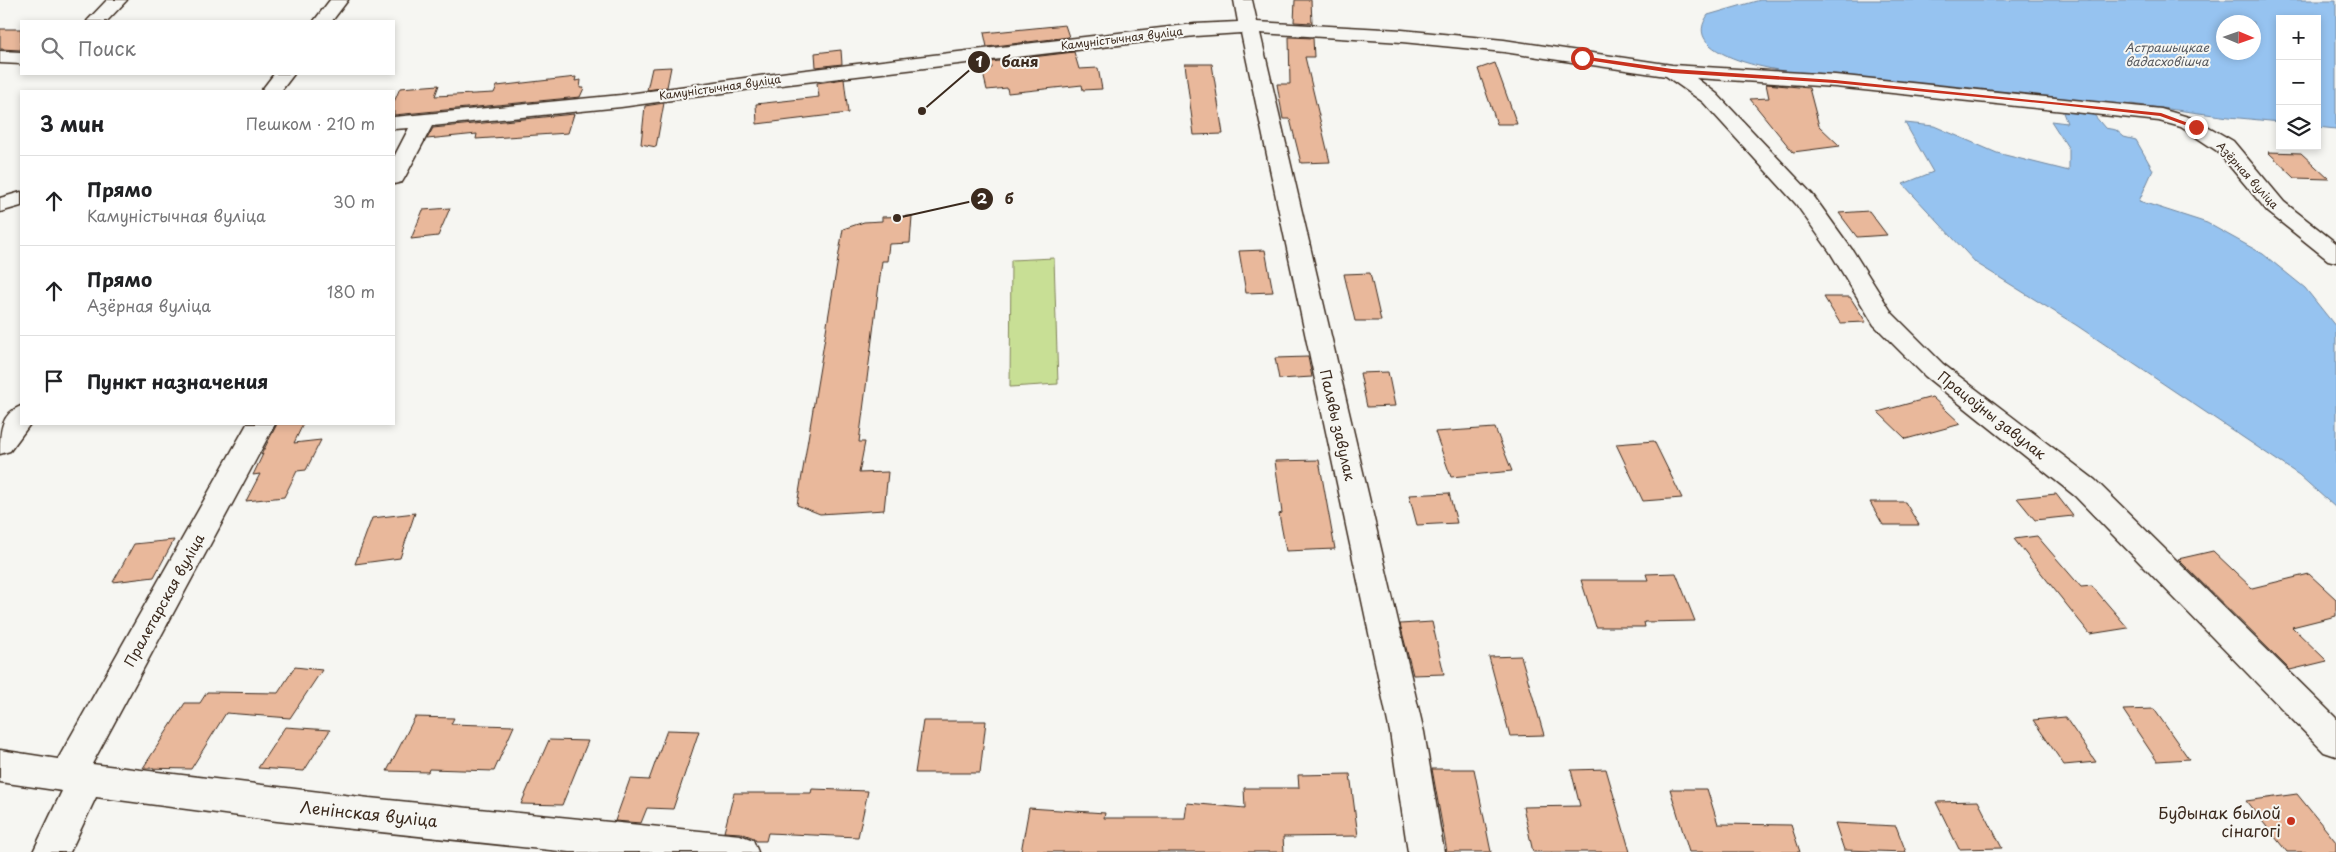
<!DOCTYPE html>
<html lang="ru">
<head>
<meta charset="utf-8">
<style>
	:root { --surface:#fff; --page:#f2f2f2; --text:#202124; --muted:#757577; --line:#e0e0e0 }
	body { margin:0; font-family:"Playpen Sans",sans-serif; background:var(--page); color:var(--text) }
	.controls { position:absolute; right:15px; top:15px; display:grid; overflow:hidden; border-radius:0px; box-shadow:0 2px 8px #0003 }
	.controls button { width:45px; height:45px; display:grid; place-items:center; padding:0; border:0; border-bottom:1px solid var(--line); background:var(--surface); color:var(--text); font:25px sans-serif }
	.compass { position:absolute; left:2216px; top:15px; width:45px; height:45px; border-radius:50%; background:var(--surface); box-shadow:0 2px 8px #0003; rotate:92deg }
	.stop { position:absolute; width:15px; height:15px; margin:-11px; border:4px solid #c8321e; border-radius:50%; background:#fff }
	.stop.end { background:#c8321e; border-color:#fff; box-shadow:0 1px 5px #0008 }
	.list { margin:0; padding:0; list-style:none }
	h2 { display:flex; justify-content:space-between; align-items:center; height:65px; margin:0; padding:0 20px; font-size:21px }
	h2 small { font-size:16px; font-weight:400; color:var(--muted) }
	.list li { display:grid; grid-template-columns:32px 1fr auto; gap:15px; align-items:center; box-sizing:border-box; height:90px; padding:0 20px; border-top:1px solid var(--line) }
	.list b { display:block; font-size:19px; white-space:nowrap }
	.list p { margin:0; font-size:16px; white-space:nowrap; color:var(--muted) }
	.list em { font-size:16px; font-style:normal; color:var(--muted) }
	.icon { flex:none; width:28px; height:28px; fill:none; stroke:currentColor; stroke-width:2; stroke-linecap:round; stroke-linejoin:round }
	.map { position:relative; flex:none; width:2336px; height:852px; overflow:hidden }
	.search { position:absolute; background:var(--surface); box-shadow:0 2px 8px #0003; left:20px; top:20px; width:375px; height:55px; display:flex; align-items:center; gap:12px; box-sizing:border-box; padding:0 18px; border-radius:0px; color:var(--muted); font-size:19px }
	.panel { position:absolute; background:var(--surface); box-shadow:0 2px 8px #0003; left:20px; top:90px; width:375px; height:335px; border-radius:0px }
	.map>svg:first-child { display:block }
	.green { fill:#c8df95; stroke:#82845a }
	.water { fill:#96c3f0; stroke:#72869c; fill-rule:evenodd }
	.building { fill:#e9b89b; stroke:#3b2a1e }
	.lines { fill:none; stroke-linecap:round; stroke-linejoin:round }
	.minor-casing { stroke:#3b2a1e; stroke-width:3 }
	.minor { fill:#f6f6f2; fill-rule:evenodd }
	.route { fill:#c8321e }
	.poi-dot { fill:#c8321e; stroke:#f6f6f2; stroke-width:2 }
	.labels { text-anchor:middle; dominant-baseline:central; stroke-width:4; stroke-linejoin:round; paint-order:stroke }
	.far-street-label { font-size:11px; fill:#3b2a1e; stroke:#f6f6f2 }
	.far-water-label { font-size:12px; font-style:italic; fill:#56585d; stroke:#f6f6f2 }
	.street-label { font-size:14px; fill:#3b2a1e; stroke:#f6f6f2 }
	.near-poi-label { font-size:16px; fill:#3b2a1e; stroke:#f6f6f2; text-anchor:end }
	.near-street-label { font-size:16px; fill:#3b2a1e; stroke:#f6f6f2 }
	.leader { fill:none; stroke:#3b2a1e; stroke-width:2 }
	.callout-dot { fill:#3b2a1e; stroke:#f6f6f2; stroke-width:2 }
	.mark-label { font-size:15px; text-anchor:middle; font-weight:bold; fill:#fff }
	.callout-label { font-size:15px; text-anchor:middle; font-weight:bold; fill:#3b2a1e; stroke:#f6f6f2; stroke-width:4; stroke-linejoin:round; paint-order:stroke }
</style>
</head>
<body>
<div class="map">
<svg width="2336" height="852" viewBox="0 0 2336 852">
	<rect width="100%" height="100%" fill="#f6f6f2"/>
	<filter id="ink" filterUnits="userSpaceOnUse"><feTurbulence type="fractalNoise" baseFrequency=".02" numOctaves="2"/><feDisplacementMap in="SourceGraphic" scale="10" xChannelSelector="R" yChannelSelector="G"/><feConvolveMatrix kernelMatrix="1 2 1 2 8 2 1 2 1" color-interpolation-filters="sRGB"/></filter>
	<g filter="url(#ink)">
		<!-- green -->
		<path class="green" d="M1054,258L1058,384L1010,387L1011,260Z"/>
		<!-- water -->
		<g class="water">
			<path d="M1760,0H2336V129L2317,127V19H2280V122L2229,117L2131,104L2127,106L2059,99L2057,97C2010,93 1964,88 1917,84C1867,79 1746,77 1710,45C1699,35 1701,25 1708,15ZM2224,22H2254V52H2224Z"/>
			<path d="M2062,110L2094,115L2105,128L2116,130L2124,137L2136,140L2153,170L2139,201L2207,223L2263,254L2305,288L2336,327V508L2299,475L2076,325L1976,263L1903,184L1933,172L1905,123L1934,126L1997,153L2069,171V149L2051,121L2067,123Z"/>
		</g>
		<!-- building -->
		<g class="building">
			<path d="M1295,0H1311L1312,23L1294,22Z"/>
			<path d="M1065,25L1069,37L987,47L984,33Z"/>
			<path d="M0,29H21V50L0,49Z"/>
			<path d="M1289,37L1313,38L1314,57H1305L1330,162L1301,163L1290,119H1283L1277,84H1290Z"/>
			<path d="M841,50L842,64L816,67L815,53Z"/>
			<path d="M1074,52L1079,69L1098,68L1102,89L1083,90L1082,85L1008,93L1007,88L987,90L982,69L992,68L991,62Z"/>
			<path d="M1495,63L1517,124H1497L1478,69Z"/>
			<path d="M1185,64H1212L1223,134L1194,135Z"/>
			<path d="M671,67L667,87L647,90L652,68Z"/>
			<path d="M576,77L575,81L581,80L580,88H584L580,97L394,115V102L400,88L439,85L435,96L494,93L497,86Z"/>
			<path d="M844,79L848,113L757,124L756,104L819,97L817,83Z"/>
			<path d="M1766,84L1809,88L1819,126L1840,146L1793,152L1750,99L1769,98Z"/>
			<path d="M664,103L656,147L641,144L645,106Z"/>
			<path d="M574,114L568,133L476,139L477,134L427,139L433,128Z"/>
			<path d="M2268,152L2301,153L2329,179L2295,178Z"/>
			<path d="M450,208L438,236L411,239L423,210Z"/>
			<path d="M1869,211L1887,235L1857,237L1839,213Z"/>
			<path d="M912,216L910,243L889,244L887,261H882L859,442H865L859,473L888,472L884,510L820,514L797,505L843,229L864,222L882,221V217Z"/>
			<path d="M1265,250L1273,292L1246,293L1239,251Z"/>
			<path d="M1370,273L1381,321H1355L1344,274Z"/>
			<path d="M1824,297H1850L1866,322L1840,323Z"/>
			<path d="M1308,357L1312,377L1279,379L1275,358Z"/>
			<path d="M1388,372L1395,406L1367,407L1360,373Z"/>
			<path d="M1932,397L1961,424L1906,439L1878,412Z"/>
			<path d="M277,424H303L294,443L321,440L306,470L297,471L284,497L246,501L260,474L253,475L263,454L261,455Z"/>
			<path d="M1495,428L1512,471L1451,477L1435,432Z"/>
			<path d="M1654,441L1682,498L1643,501L1616,444Z"/>
			<path d="M1319,460L1335,549L1286,551L1279,514L1282,513L1275,461Z"/>
			<path d="M1449,493L1457,523L1417,525L1409,495Z"/>
			<path d="M2056,494L2073,516L2035,520L2017,498Z"/>
			<path d="M1870,502H1905L1919,525H1883Z"/>
			<path d="M415,513L400,558L355,564L372,518Z"/>
			<path d="M2037,536L2081,587L2092,586L2128,628L2090,634L2014,539Z"/>
			<path d="M174,540L154,577L113,582L134,544Z"/>
			<path d="M2213,551L2252,588L2309,574L2336,599V616L2292,627L2327,661L2290,670L2178,559Z"/>
			<path d="M1676,573L1695,621L1644,622L1645,627H1596L1581,580H1648L1646,574Z"/>
			<path d="M1432,622L1444,674L1413,675L1400,624Z"/>
			<path d="M1521,656L1544,735L1510,736L1489,657Z"/>
			<path d="M295,667L322,670L290,718L226,713L191,769L143,768L185,703H200L207,692L278,693Z"/>
			<path d="M2154,709L2189,759L2157,761L2123,710Z"/>
			<path d="M415,717L454,718L451,724L514,726L494,771L429,769L428,772L387,771Z"/>
			<path d="M2065,717L2096,762L2064,765L2033,720Z"/>
			<path d="M923,721H986L980,773H915Z"/>
			<path d="M285,727L330,730L304,771L258,768Z"/>
			<path d="M667,730L699,731L673,809L647,808L641,823L615,821L630,779L649,780Z"/>
			<path d="M549,740L588,741L562,805L521,804Z"/>
			<path d="M1432,769H1474L1491,852H1447Z"/>
			<path d="M1606,769L1630,852H1533L1523,807L1580,806L1571,770Z"/>
			<path d="M1350,774L1358,836L1283,837L1284,852H1021L1029,808L1105,813L1104,818H1185L1187,803L1245,808L1244,788H1299L1298,775Z"/>
			<path d="M812,789L868,791L858,837L768,833L766,841H756L754,838L741,833L724,832L734,793H811Z"/>
			<path d="M1670,789H1707L1718,824L1791,825L1800,852H1689Z"/>
			<path d="M2297,794L2336,842V852H2287L2246,801Z"/>
			<path d="M1978,801L2002,848L1959,849L1936,802Z"/>
			<path d="M1835,823L1896,826L1906,852L1844,850Z"/>
		</g>
		<g class="lines">
			<defs>
				<g id="minor">
					<path d="M107,0H127L107,21H87Z"/>
					<path d="M330,0H348L332,21H314Z"/>
					<path d="M1234,0H1252L1257,22L1402,30L1504,40L1672,65L1835,75L2161,109L2195,119L2233,141L2284,202L2336,243V262L2328,260L2268,212L2217,151L2181,127L2159,121L1835,87L1696,78L1717,94L1812,194L1853,251L1892,313L1943,364L2095,480L2336,718V756L2324,752L2075,496L1925,376L1874,325L1830,252L1796,204L1703,102L1666,76L1504,52L1402,42L1260,33L1424,732L1444,852H1408L1390,732L1241,33L1195,36L789,84L621,107L432,126L405,177L402,182L394,184V157L409,128L394,129V117L621,95L789,72L1195,24L1238,22Z"/>
					<path d="M0,51L21,52V64L0,63Z"/>
					<path d="M274,74H294L281,91H261Z"/>
					<path d="M21,192V206L0,212V198Z"/>
					<path d="M21,406V424H30L10,451L0,454C0,433 0,414 21,406Z"/>
					<path d="M247,424H275L92,764L369,798L740,835L753,840L758,852H569L277,821L96,797L70,852H33L62,791L0,782V750L58,759Z"/>
				</g>
			</defs>
			<!-- minor casing -->
			<use href="#minor" class="minor-casing"/>
			<!-- minor -->
			<use href="#minor" class="minor"/>
		</g>
	</g>
	<!-- route -->
	<path class="route" d="M1582,56L1672,69L1835,80L2161,113L2199,127L2193,128L2160,116L2060,105L1835,83L1672,73L1580,59Z"/>
	<!-- markers -->
	<circle class="poi-dot" cx="2291" cy="821" r="5"/>
	<g class="labels">
		<!-- far-street labels -->
		<g class="far-street-label">
			<text transform="translate(1122 38) rotate(-7)">Камуністычная вуліца</text>
			<text transform="translate(720 87) rotate(-8)">Камуністычная вуліца</text>
			<text transform="translate(2248 175) rotate(48)">Азёрная вуліца</text>
		</g>
		<!-- far-water labels -->
		<g class="far-water-label">
			<text x="2167" y="47">Астрашыцкае<tspan x="2167" dy="14">вадасховішча</tspan></text>
		</g>
		<!-- street labels -->
		<g class="street-label">
			<text transform="translate(1992 415) rotate(38)">Працоўны завулак</text>
			<text transform="translate(1338 425) rotate(77)">Палявы завулак</text>
			<text transform="translate(164 600) rotate(-61)">Пралетарская вуліца</text>
		</g>
		<!-- near-poi labels -->
		<g class="near-poi-label">
			<text x="2281" y="812">Будынак былой<tspan x="2281" dy="18">сінагогі</tspan></text>
		</g>
		<!-- near-street labels -->
		<g class="near-street-label">
			<text transform="translate(369 813) rotate(6)">Ленінская вуліца</text>
		</g>
	</g>
	<!-- callouts -->
	<path class="leader" d="M922 111L979 62M897 218L982 199"/>
	<g class="callout-dot">
		<circle cx="922" cy="111" r="5"/>
		<circle cx="897" cy="218" r="5"/>
		<circle cx="979" cy="62" r="12"/>
		<circle cx="982" cy="199" r="12"/>
	</g>
	<g class="mark-label">
		<text x="979" y="67">1</text>
		<text x="982" y="204">2</text>
	</g>
	<g class="callout-label">
		<text x="1020" y="67">баня</text>
		<text x="1009" y="204">б</text>
	</g>
</svg>
<div class="controls">
<button>+</button>
<button>−</button>
<button><svg class="icon" aria-label="layers" viewBox="0 0 24 24"><path d="M12 4l9 5-9 5-9-5zM3 14l9 5 9-5"/></svg></button>
</div>
<svg class="compass" viewBox="-18 -18 36 36"><path d="M0-13l5 13h-10z" fill="#e53935"/><path d="M0 13l5-13h-10z" fill="#757577"/></svg>
<div class="stop" style="left:1582px;top:58px"></div>
<div class="stop end" style="left:2196px;top:127px"></div>
<div class="search"><svg class="icon" aria-label="search" viewBox="0 0 24 24"><circle cx="10" cy="10" r="6"/><path d="M15 15l6 6"/></svg>Поиск</div>
<section class="panel">
<h2>3 мин<small>Пешком · 210 m</small></h2>
<ul class="list">
<li><svg class="icon" aria-label="ahead" viewBox="0 0 24 24"><path d="M12 20V5M6 11l6-6 6 6"/></svg><div><b>Прямо</b><p>Камуністычная вуліца</p></div><em>30 m</em></li>
<li><svg class="icon" aria-label="ahead" viewBox="0 0 24 24"><path d="M12 20V5M6 11l6-6 6 6"/></svg><div><b>Прямо</b><p>Азёрная вуліца</p></div><em>180 m</em></li>
<li><svg class="icon" aria-label="arrive" viewBox="0 0 24 24"><path d="M6 21V4h12l-3 4 3 4H6"/></svg><div><b>Пункт назначения</b></div></li>
</ul>
</section>
</div>
</body>
</html>
